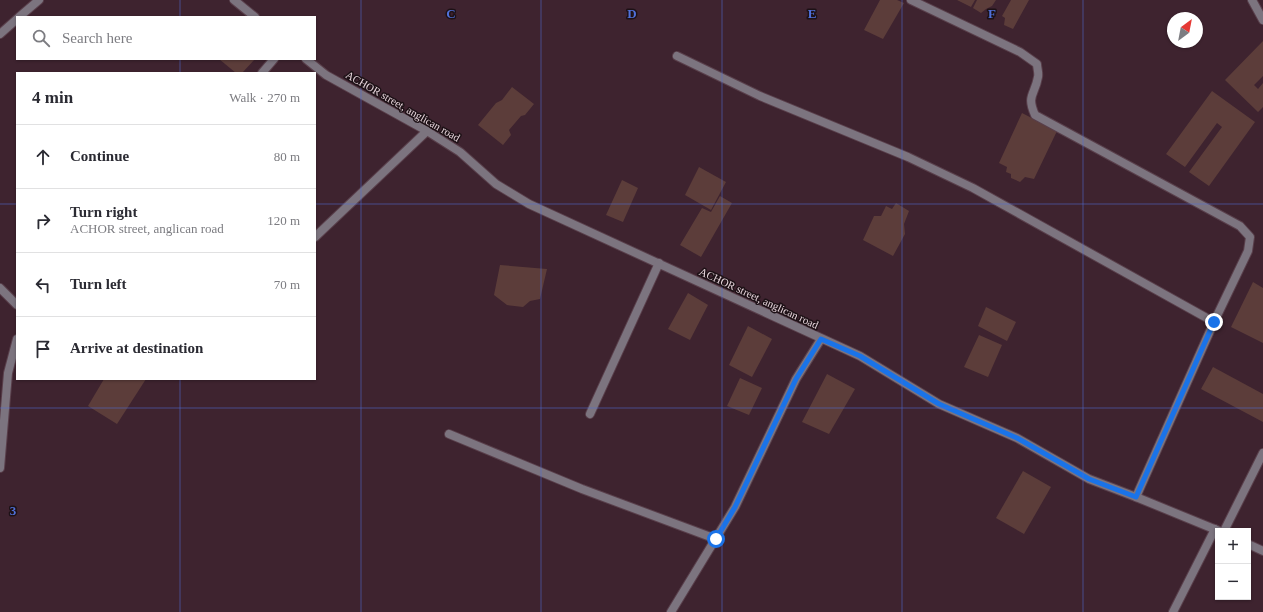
<!DOCTYPE html>
<html lang="en">
<head>
<meta charset="utf-8">
<style>
	:root { --surface:#fff; --page:#f7f7f7; --text:#2b2b33; --muted:#7c7c81; --line:#e1e1e2 }
	body { margin:0; font-family:"Times New Roman",serif; background:var(--page); color:var(--text) }
	.controls { position:absolute; right:12px; bottom:12px; display:grid; overflow:hidden; border-radius:0px; box-shadow:0 1px 3px #0004 }
	.controls button { width:36px; height:36px; display:grid; place-items:center; padding:0; border:0; border-bottom:1px solid var(--line); background:var(--surface); color:var(--text); font:20px sans-serif }
	.compass { position:absolute; left:1167px; top:12px; width:36px; height:36px; border-radius:50%; background:var(--surface); box-shadow:0 1px 3px #0004; rotate:32deg }
	.stop { position:absolute; width:12px; height:12px; margin:-9px; border:3px solid #1a73e8; border-radius:50%; background:#fff }
	.stop.end { background:#1a73e8; border-color:#fff; box-shadow:0 1px 4px #0008 }
	.list { margin:0; padding:0; list-style:none }
	h2 { display:flex; justify-content:space-between; align-items:center; height:52px; margin:0; padding:0 16px; font-size:17px }
	h2 small { font-size:13px; font-weight:400; color:var(--muted) }
	.list li { display:grid; grid-template-columns:26px 1fr auto; gap:12px; align-items:center; box-sizing:border-box; height:64px; padding:0 16px; border-top:1px solid var(--line) }
	.list b { display:block; font-size:15px; white-space:nowrap }
	.list p { margin:0; font-size:13px; white-space:nowrap; color:var(--muted) }
	.list em { font-size:13px; font-style:normal; color:var(--muted) }
	.icon { flex:none; width:22px; height:22px; fill:none; stroke:currentColor; stroke-width:2; stroke-linecap:round; stroke-linejoin:round }
	.map { position:relative; flex:none; width:1263px; height:612px; overflow:hidden }
	.search { position:absolute; background:var(--surface); box-shadow:0 1px 3px #0004; left:16px; top:16px; width:300px; height:44px; display:flex; align-items:center; gap:10px; box-sizing:border-box; padding:0 14px; border-radius:0px; color:var(--muted); font-size:15px }
	.panel { position:absolute; background:var(--surface); box-shadow:0 1px 3px #0004; left:16px; top:72px; width:300px; height:308px; border-radius:0px }
	.map>svg:first-child { display:block }
	.building { fill:#5c3d3a }
	.lines { fill:none; stroke-linecap:round; stroke-linejoin:round }
	.service-casing { stroke:#593f4b; stroke-width:10 }
	.minor-casing { stroke:#593f4b; stroke-width:10 }
	.service { stroke:#7c747f; stroke-width:8 }
	.minor { stroke:#7c747f; stroke-width:8 }
	.route { stroke:#1a73e8; stroke-width:5 }
	.grid { fill:none; stroke:#5070d9; stroke-width:1; stroke-opacity:0.55 }
	.labels { text-anchor:middle; dominant-baseline:central; stroke-width:3; stroke-linejoin:round; paint-order:stroke }
	.street-label { font-size:11px; fill:#e7d5dc; stroke:#1d1116 }
	.grid-label { font-size:13px; text-anchor:middle; font-weight:bold; fill:#5070d9; stroke:#1d1116; stroke-width:3; stroke-linejoin:round; paint-order:stroke }
</style>
</head>
<body>
<div class="map">
<svg width="1263" height="612" viewBox="0 0 1263 612">
	<rect width="100%" height="100%" fill="#3e232f"/>
	<!-- building -->
	<g class="building">
		<path d="M880,0H897L904,3L883,39L864,30Z"/>
		<path d="M957,0H975L971,7Z"/>
		<path d="M977,0H996L992,6L986,9L981,13L973,8Z"/>
		<path d="M1011,0H1029L1013,29L1004,25L1005,18L1002,16Z"/>
		<path d="M1263,41V76L1254,85L1258,89L1263,83V107L1258,112L1225,80Z"/>
		<path d="M219,59H255L242,73H236Z"/>
		<path d="M512,87L534,104L525,115L521,116L509,130L511,135L503,145L478,125L496,103L502,100Z"/>
		<path d="M1212,91L1255,122L1209,186L1189,172L1222,127L1217,123L1185,167L1166,154Z"/>
		<path d="M1022,113L1057,131L1034,179L1025,177L1020,182L1011,178V174L1006,172L1007,167L999,163Z"/>
		<path d="M699,167L726,182L711,210L685,195Z"/>
		<path d="M622,180L638,188L623,222L606,215Z"/>
		<path d="M720,196L732,203L701,257L680,245L702,208L711,212Z"/>
		<path d="M896,203L909,211L904,224L905,234L893,256L863,240L874,216H881L886,206L892,209Z"/>
		<path d="M500,265L547,269L540,299L530,301L523,307L507,305L494,295Z"/>
		<path d="M1253,282L1263,288V343L1231,327Z"/>
		<path d="M688,293L708,305L690,340L668,329Z"/>
		<path d="M986,307L1016,322L1007,341L978,326Z"/>
		<path d="M748,326L772,339L752,377L729,365Z"/>
		<path d="M979,335L1002,345L988,377L964,367Z"/>
		<path d="M1213,367L1263,394V422L1201,389Z"/>
		<path d="M827,374L855,389L829,434L802,422Z"/>
		<path d="M740,378L762,388L749,415L727,406Z"/>
		<path d="M104,379H146L117,424L88,406Z"/>
		<path d="M1023,471L1051,487L1024,534L996,518Z"/>
	</g>
	<g class="lines">
		<defs>
			<path id="service" d="M1173,612L1215,529"/>
			<g id="minor">
				<path d="M234,0L255,17"/>
				<path d="M911,0L1020,52L1037,64C1037,68 1039,73 1038,77C1035,95 1026,95 1035,115L1240,226L1250,237L1248,251L1214,322L1136,497"/>
				<path d="M1252,0L1263,20"/>
				<path d="M19,17L39,0"/>
				<path d="M0,34L17,19"/>
				<path d="M677,56L760,96L908,157L973,188L1214,322"/>
				<path d="M306,59L326,75L427,131L460,152L496,184L529,204L860,356L939,404L1017,438L1089,479L1136,497L1219,531"/>
				<path d="M262,73L274,59"/>
				<path d="M315,237L427,131"/>
				<path d="M0,288L17,305"/>
				<path d="M590,414L659,263"/>
				<path d="M449,434L582,489L716,539"/>
				<path d="M0,468L8,373L17,339"/>
				<path d="M1224,531L1263,453"/>
				<path d="M1248,544L1263,551"/>
				<path d="M671,612L735,507L796,379L821,339"/>
			</g>
		</defs>
		<!-- service casing -->
		<use href="#service" class="service-casing"/>
		<!-- minor casing -->
		<use href="#minor" class="minor-casing"/>
		<!-- service -->
		<use href="#service" class="service"/>
		<!-- minor -->
		<use href="#minor" class="minor"/>
	</g>
	<g class="lines">
		<!-- route -->
		<path class="route" d="M716,539L735,507L796,379L821,339L860,356L939,404L1017,438L1089,479L1136,497L1214,322"/>
	</g>
	<!-- grid -->
	<path class="grid" d="M180,0V17M361,0V612M541,0V612M722,0V612M902,0V612M1083,0V612M180,59V73M0,204H17M315,204H1263M180,379V612M0,408H1263"/>
	<g class="labels">
		<!-- street labels -->
		<g class="street-label">
			<text transform="translate(403 106) rotate(30)">ACHOR street, anglican road</text>
			<text transform="translate(759 298) rotate(25)">ACHOR street, anglican road</text>
		</g>
	</g>
	<g class="grid-label">
		<text x="451" y="18">C</text>
		<text x="632" y="18">D</text>
		<text x="812" y="18">E</text>
		<text x="992" y="18">F</text>
		<text x="13" y="515">3</text>
	</g>
</svg>
<div class="controls">
<button>+</button>
<button>−</button>
</div>
<svg class="compass" viewBox="-18 -18 36 36"><path d="M0-13l5 13h-10z" fill="#e53935"/><path d="M0 13l5-13h-10z" fill="#7c7c81"/></svg>
<div class="stop" style="left:716px;top:539px"></div>
<div class="stop end" style="left:1214px;top:322px"></div>
<div class="search"><svg class="icon" aria-label="search" viewBox="0 0 24 24"><circle cx="10" cy="10" r="6"/><path d="M15 15l6 6"/></svg>Search here</div>
<section class="panel">
<h2>4 min<small>Walk · 270 m</small></h2>
<ul class="list">
<li><svg class="icon" aria-label="ahead" viewBox="0 0 24 24"><path d="M12 20V5M6 11l6-6 6 6"/></svg><div><b>Continue</b></div><em>80 m</em></li>
<li><svg class="icon" aria-label="right" viewBox="0 0 24 24"><path d="M7 20v-9h11M14 6l5 5-5 5"/></svg><div><b>Turn right</b><p>ACHOR street, anglican road</p></div><em>120 m</em></li>
<li><svg class="icon" aria-label="left" viewBox="0 0 24 24"><path d="M17 20v-9H6M10 6l-5 5 5 5"/></svg><div><b>Turn left</b></div><em>70 m</em></li>
<li><svg class="icon" aria-label="arrive" viewBox="0 0 24 24"><path d="M6 21V4h12l-3 4 3 4H6"/></svg><div><b>Arrive at destination</b></div></li>
</ul>
</section>
</div>
</body>
</html>
